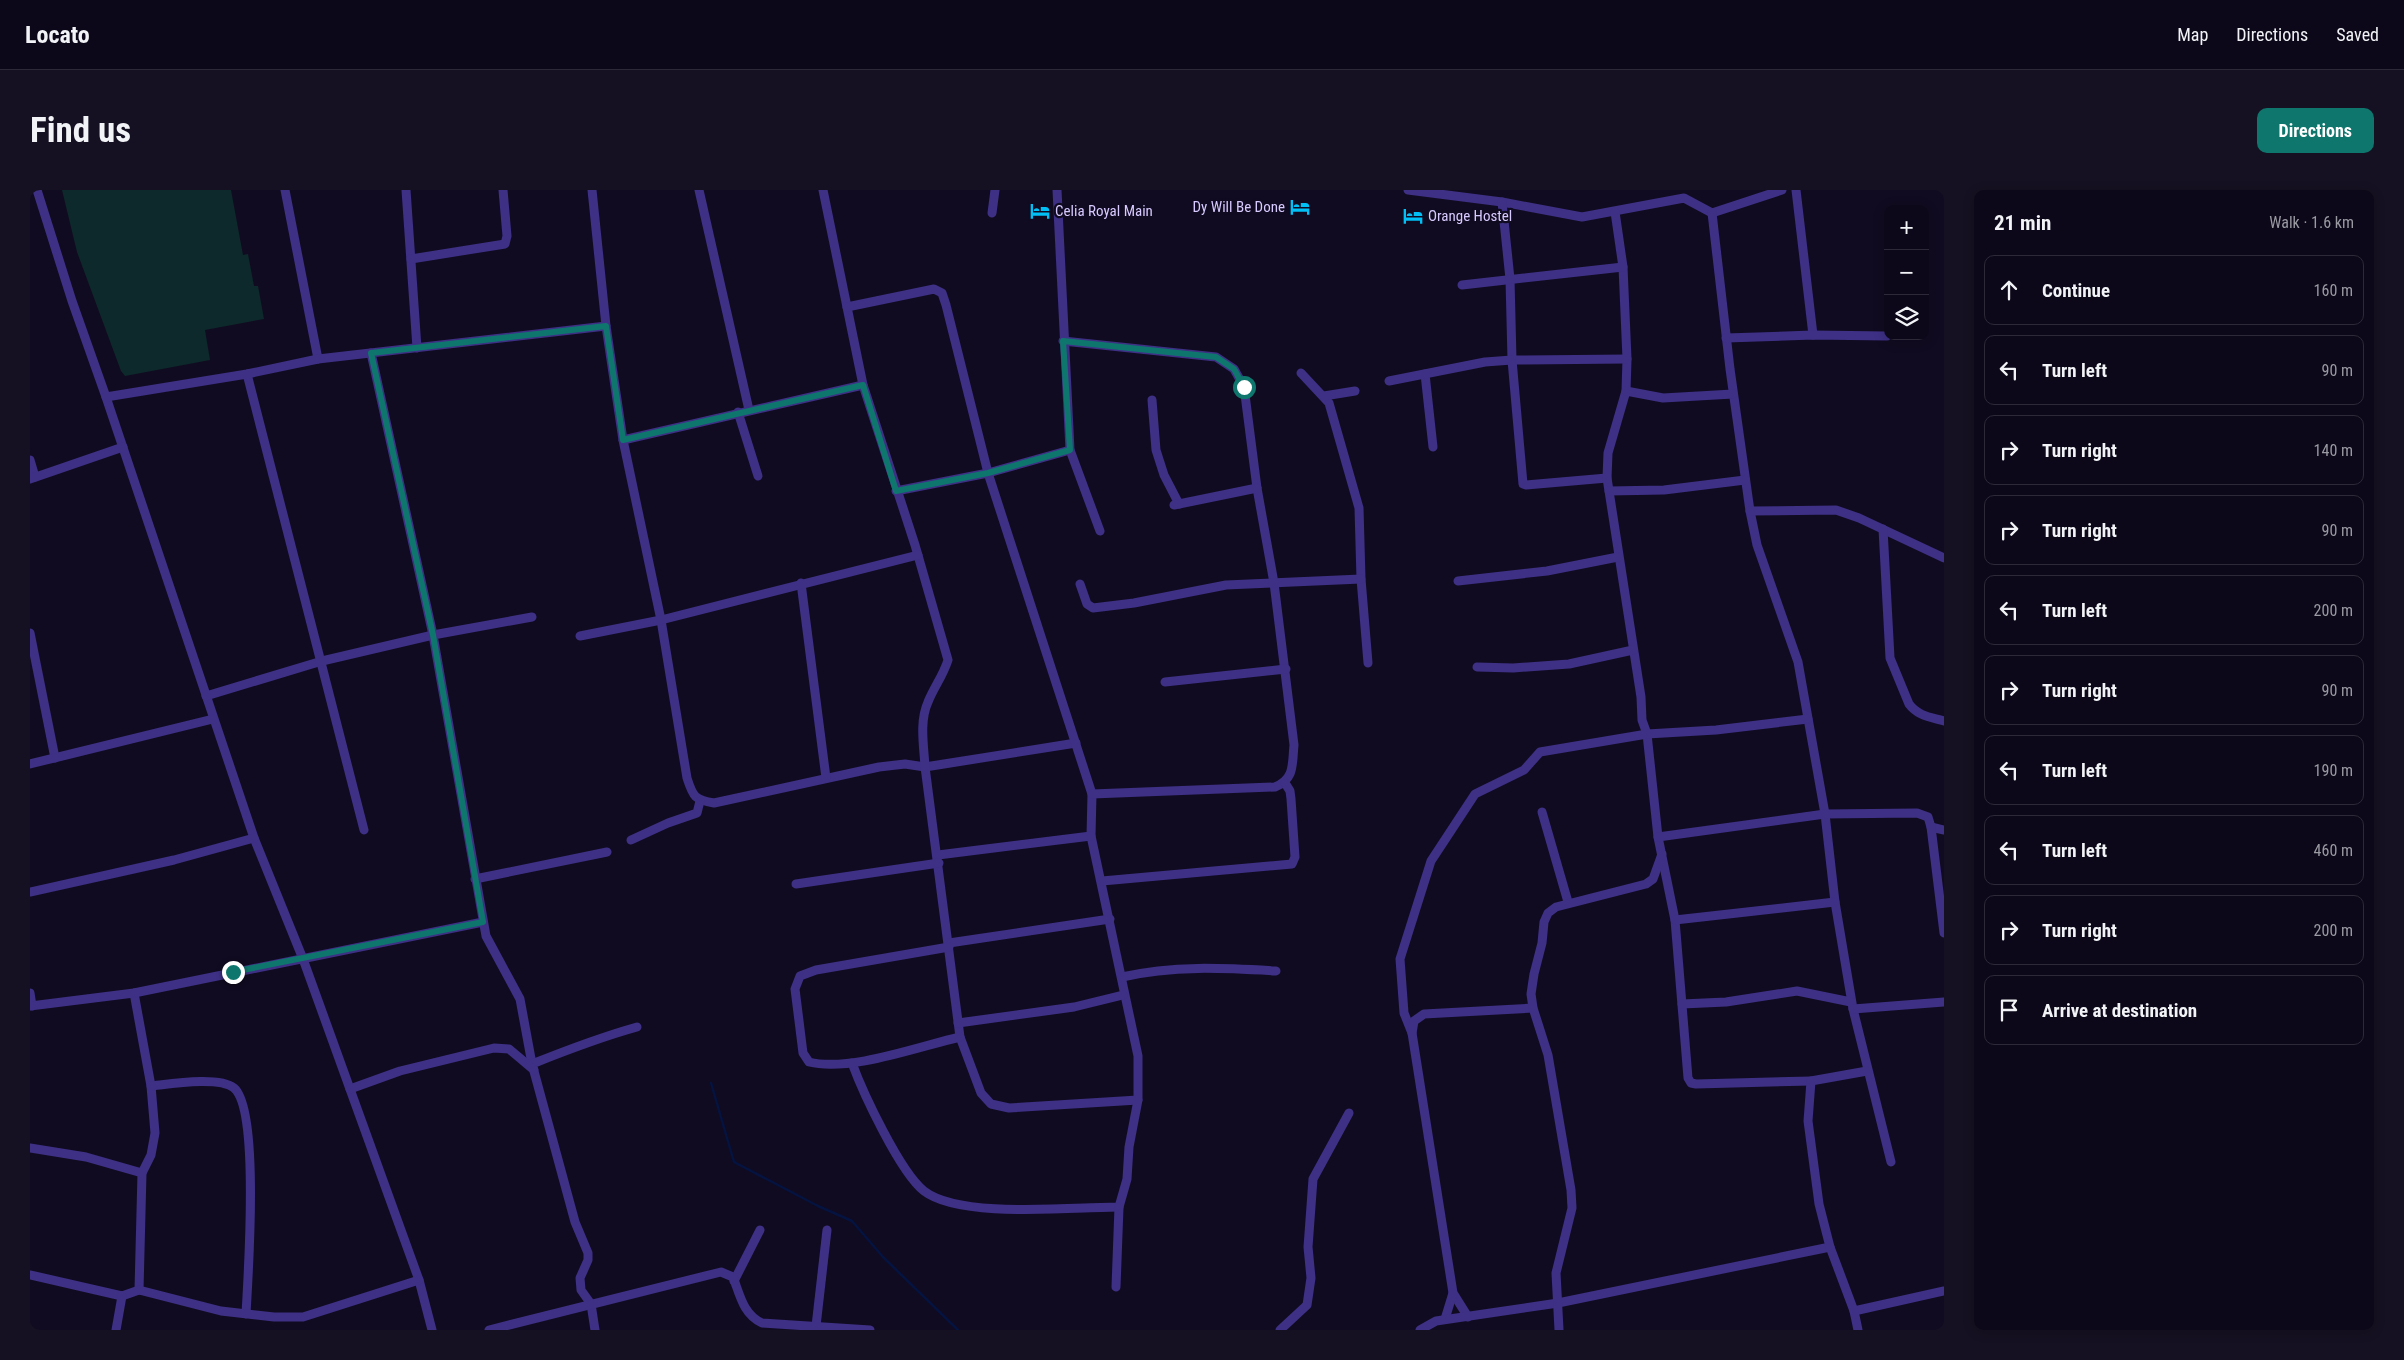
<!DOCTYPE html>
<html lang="en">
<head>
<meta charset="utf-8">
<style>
	:root { --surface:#0d0819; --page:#161122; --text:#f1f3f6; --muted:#9a9aa2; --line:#2d2938; --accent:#0f766e }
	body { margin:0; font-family:"Roboto Condensed",sans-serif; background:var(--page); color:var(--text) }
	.controls { position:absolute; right:15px; top:15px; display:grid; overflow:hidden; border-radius:10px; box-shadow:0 2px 12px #0003 }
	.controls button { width:45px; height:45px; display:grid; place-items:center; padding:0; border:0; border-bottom:1px solid var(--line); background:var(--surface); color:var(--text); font:25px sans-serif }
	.stop { position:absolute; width:15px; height:15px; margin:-11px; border:4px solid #0f766e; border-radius:50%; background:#fff }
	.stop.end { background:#0f766e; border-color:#fff; box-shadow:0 1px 5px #0008 }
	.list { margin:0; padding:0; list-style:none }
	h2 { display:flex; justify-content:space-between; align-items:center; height:65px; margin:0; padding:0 20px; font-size:21px }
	h2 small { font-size:16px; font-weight:400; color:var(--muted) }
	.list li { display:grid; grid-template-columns:32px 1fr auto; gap:15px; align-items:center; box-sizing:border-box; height:70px; margin:0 10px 10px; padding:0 10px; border:1px solid var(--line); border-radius:10px }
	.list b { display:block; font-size:19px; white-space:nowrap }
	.list em { font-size:16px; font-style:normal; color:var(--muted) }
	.icon { flex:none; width:28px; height:28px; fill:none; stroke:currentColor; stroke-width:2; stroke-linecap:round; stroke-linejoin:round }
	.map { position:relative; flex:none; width:1914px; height:1140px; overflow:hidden; border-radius:10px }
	header { display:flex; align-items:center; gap:30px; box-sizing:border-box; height:70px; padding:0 25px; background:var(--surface); border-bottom:1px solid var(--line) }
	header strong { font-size:24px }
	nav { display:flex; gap:28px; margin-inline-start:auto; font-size:18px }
	.intro { display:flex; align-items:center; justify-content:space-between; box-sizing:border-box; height:120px; padding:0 30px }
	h1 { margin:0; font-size:35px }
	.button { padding:12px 22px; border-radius:10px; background:var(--accent); color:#fff; font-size:18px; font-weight:700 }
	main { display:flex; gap:30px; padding:0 30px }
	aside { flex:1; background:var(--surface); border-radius:10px; box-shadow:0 2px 12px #0003 }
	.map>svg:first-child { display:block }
	.green { fill:#0d292b }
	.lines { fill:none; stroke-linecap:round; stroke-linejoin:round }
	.stream { stroke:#041340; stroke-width:2.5 }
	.minor { stroke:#3e3085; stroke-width:9 }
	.route { stroke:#0f766e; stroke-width:6 }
	.labels { text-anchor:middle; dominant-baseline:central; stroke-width:4.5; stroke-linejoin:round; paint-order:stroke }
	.poi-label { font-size:15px; fill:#d7caff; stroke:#110b21; text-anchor:start }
</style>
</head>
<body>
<header>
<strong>Locato</strong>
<nav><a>Map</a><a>Directions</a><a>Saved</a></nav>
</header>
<div class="intro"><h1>Find us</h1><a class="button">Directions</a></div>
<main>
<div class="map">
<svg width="1914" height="1140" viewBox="0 0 1914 1140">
	<rect width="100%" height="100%" fill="#110b21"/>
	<!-- green -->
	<path class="green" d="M32,0H201L213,65L218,64L224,96H228L234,129L175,140L180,170L95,186L91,181L47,62Z"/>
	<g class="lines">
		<!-- stream -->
		<path class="stream" d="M681,893L704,972L788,1016L822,1031L853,1067L928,1140"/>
		<!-- minor -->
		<g class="minor">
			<path d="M7,0L42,111L76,207L224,648L273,769L389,1090L402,1140"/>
			<path d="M255,0L288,169"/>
			<path d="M376,0L387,158"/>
			<path d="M562,0L576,136L593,250L631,430L657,588C663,607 665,610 684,613L849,577L875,574L895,577L1046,553"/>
			<path d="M669,0L719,220"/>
			<path d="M793,0L833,195L885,355L918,470C913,486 904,497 898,512C889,532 894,557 895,577L930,847L951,903L961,914L979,918L1108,910"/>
			<path d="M1027,0L1040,260L1070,341"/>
			<path d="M1378,0L1472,12L1552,27L1654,8L1682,23L1752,0"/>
			<path d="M1766,0L1783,145"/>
			<path d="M1472,12L1480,89L1482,170L1493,294L1496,295L1577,288"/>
			<path d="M1585,22L1593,77L1597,169L1596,201L1578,263L1577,288L1611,507L1612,530L1617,544L1628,647L1645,730L1658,888L1661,893L1666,894L1781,891"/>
			<path d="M962,23L965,0"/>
			<path d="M1682,23L1700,179L1720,321L1727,355L1768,472L1795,624L1805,712L1823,819L1861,972"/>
			<path d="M381,69L475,54L477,46L473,0"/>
			<path d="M1432,95L1593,77"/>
			<path d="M817,117L904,99L912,103L916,115L958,283L1062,604L1061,646L1108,866V910L1099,957L1097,989L1089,1017C1043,1017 930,1029 894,1001C870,982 833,903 822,873"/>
			<path d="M1696,148L1783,145L1857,146"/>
			<path d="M1033,151L1186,167L1204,179L1214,197L1227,298L1244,393L1264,555C1262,574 1265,589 1245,597L1062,604"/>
			<path d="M341,163L403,445L456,746L490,809L502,874L545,1032L558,1063V1070L550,1088L551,1100L561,1114L565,1140"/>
			<path d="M1271,183L1299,213L1329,318L1331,389L1338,473"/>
			<path d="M217,184L334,640"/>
			<path d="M1395,184L1403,257"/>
			<path d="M1359,191L1455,172L1482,170L1597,169"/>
			<path d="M1596,201L1633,208L1703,204"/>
			<path d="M1294,206L1325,201"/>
			<path d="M76,207L217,184L288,169L576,136"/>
			<path d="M1122,210L1126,260L1134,285L1149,314"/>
			<path d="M708,222L728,286"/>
			<path d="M593,250L833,195"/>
			<path d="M0,270L5,287"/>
			<path d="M0,289L93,257"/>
			<path d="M866,301L958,283L1040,260"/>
			<path d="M1579,301L1634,300L1715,290"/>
			<path d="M1144,315L1227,298"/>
			<path d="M1720,321L1806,320L1829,328L1914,368"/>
			<path d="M1853,339L1860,468L1879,514C1888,526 1900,527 1914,531"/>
			<path d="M1428,391L1517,381L1588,367"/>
			<path d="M771,393L796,588"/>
			<path d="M1050,394L1057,414L1063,418L1104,413L1196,395L1331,389"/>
			<path d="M0,443L25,568"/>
			<path d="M550,446L631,430L888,365"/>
			<path d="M1447,477L1483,478L1539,474L1603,460"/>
			<path d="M1135,492L1256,479"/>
			<path d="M176,506L292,471L403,445L502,427"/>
			<path d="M0,574L183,529"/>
			<path d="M1512,622L1538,712"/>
			<path d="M1901,637L1914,640"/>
			<path d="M1628,647L1795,624L1887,623L1898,627L1901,637L1914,743"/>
			<path d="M601,650L638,633L667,623L670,611"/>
			<path d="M908,665L1061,646"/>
			<path d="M445,689L577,662"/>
			<path d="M1072,691L1262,674L1265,667L1261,609L1260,601L1255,593"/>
			<path d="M766,694L909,673"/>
			<path d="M0,702L144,670L224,648"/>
			<path d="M1645,730L1805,712"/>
			<path d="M919,753L1080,729"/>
			<path d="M919,757L786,780L770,786L765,799L773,863L779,872C820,882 887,857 930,847"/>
			<path d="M1092,787C1143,775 1194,778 1246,781"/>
			<path d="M0,803L2,816"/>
			<path d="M104,803L121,896L125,943L121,965L112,983L109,1100"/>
			<path d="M1652,814L1696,812L1767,801L1821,812"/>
			<path d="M0,816L104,803L453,732"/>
			<path d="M1823,819L1914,812"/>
			<path d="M928,833L1044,817L1093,805"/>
			<path d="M1382,843L1374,823L1370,769L1401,671L1445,604L1494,580L1510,562L1617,544L1686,540L1778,529"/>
			<path d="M502,874C537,860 571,847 607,837"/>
			<path d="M121,896C140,894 189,886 204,898C230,920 218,1086 216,1124"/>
			<path d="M320,899L370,881L464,858L479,859L504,880"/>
			<path d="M0,958L56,967L112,983"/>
			<path d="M0,1085L92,1106L109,1100L191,1121L244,1127H273L389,1090"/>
			<path d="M704,1091L730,1040"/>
			<path d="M1086,1097L1089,1017"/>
			<path d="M1824,1121L1914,1101"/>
			<path d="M1438,1127L1423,1103L1382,843L1384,831L1394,824L1503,818"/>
			<path d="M1415,1129L1423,1103"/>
			<path d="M786,1136L797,1040"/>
			<path d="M86,1140L92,1106"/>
			<path d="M459,1140L691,1082L703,1087C710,1105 713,1124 732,1133L840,1140"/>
			<path d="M1250,1140L1277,1115L1281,1088L1278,1057L1283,989L1319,923"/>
			<path d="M1390,1140L1406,1131L1528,1113L1800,1057"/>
			<path d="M1529,1140L1526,1083L1542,1018L1541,1000L1518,865L1503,818L1501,804L1504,784L1512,753L1514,732L1518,723L1526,717L1616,694L1623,689L1632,664"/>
			<path d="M1828,1140L1824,1121L1800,1057L1789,1014L1778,931L1781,891L1837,881"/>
		</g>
	</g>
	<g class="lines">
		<!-- route -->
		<path class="route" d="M203,782L453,732L403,445L341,163L576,136L593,250L833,195L866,301L958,283L1040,260L1033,151L1186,167L1204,179L1214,197"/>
	</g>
	<!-- icons -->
	<defs>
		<symbol id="hotel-bare" viewBox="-9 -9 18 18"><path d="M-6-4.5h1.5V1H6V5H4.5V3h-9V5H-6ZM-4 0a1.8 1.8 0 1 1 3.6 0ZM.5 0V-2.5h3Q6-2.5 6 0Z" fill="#00c0f5" stroke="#110b21" stroke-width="2.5" paint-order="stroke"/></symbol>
	</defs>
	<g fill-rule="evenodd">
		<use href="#hotel-bare" x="1256" y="3" width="28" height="28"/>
		<use href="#hotel-bare" x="996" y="7" width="28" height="28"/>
		<use href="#hotel-bare" x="1369" y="12" width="28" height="28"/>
	</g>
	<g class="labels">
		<!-- poi labels -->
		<g class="poi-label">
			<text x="1255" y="17" text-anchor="end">Dy Will Be Done</text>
			<text x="1025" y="21">Celia Royal Main</text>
			<text x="1398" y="26">Orange Hostel</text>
		</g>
	</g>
</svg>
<div class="controls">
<button>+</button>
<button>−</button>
<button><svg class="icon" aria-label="layers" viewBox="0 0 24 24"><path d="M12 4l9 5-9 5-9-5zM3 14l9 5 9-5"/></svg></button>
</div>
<div class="stop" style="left:1214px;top:197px"></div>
<div class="stop end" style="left:203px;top:782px"></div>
</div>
<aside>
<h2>21 min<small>Walk · 1.6 km</small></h2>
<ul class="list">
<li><svg class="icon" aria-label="ahead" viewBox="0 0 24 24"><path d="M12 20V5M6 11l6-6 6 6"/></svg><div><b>Continue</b></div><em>160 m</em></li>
<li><svg class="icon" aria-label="left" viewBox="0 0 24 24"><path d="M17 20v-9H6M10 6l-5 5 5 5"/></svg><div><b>Turn left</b></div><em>90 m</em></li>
<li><svg class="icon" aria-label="right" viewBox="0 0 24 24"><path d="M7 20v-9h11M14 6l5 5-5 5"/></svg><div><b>Turn right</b></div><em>140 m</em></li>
<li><svg class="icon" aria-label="right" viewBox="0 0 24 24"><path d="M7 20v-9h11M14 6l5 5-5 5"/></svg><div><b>Turn right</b></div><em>90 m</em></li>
<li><svg class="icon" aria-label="left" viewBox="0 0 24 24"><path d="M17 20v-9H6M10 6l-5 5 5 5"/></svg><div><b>Turn left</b></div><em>200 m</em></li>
<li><svg class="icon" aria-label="right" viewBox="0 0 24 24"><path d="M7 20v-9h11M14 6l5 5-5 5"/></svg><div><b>Turn right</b></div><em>90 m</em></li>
<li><svg class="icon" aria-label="left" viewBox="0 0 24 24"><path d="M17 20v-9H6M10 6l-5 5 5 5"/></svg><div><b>Turn left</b></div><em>190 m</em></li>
<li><svg class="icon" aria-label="left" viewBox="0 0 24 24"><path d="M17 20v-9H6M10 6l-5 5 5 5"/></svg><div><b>Turn left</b></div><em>460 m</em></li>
<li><svg class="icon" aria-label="right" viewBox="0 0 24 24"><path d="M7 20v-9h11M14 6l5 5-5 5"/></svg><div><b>Turn right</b></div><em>200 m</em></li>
<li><svg class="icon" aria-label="arrive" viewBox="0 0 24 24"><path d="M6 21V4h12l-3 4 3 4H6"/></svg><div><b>Arrive at destination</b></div></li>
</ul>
</aside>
</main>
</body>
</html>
